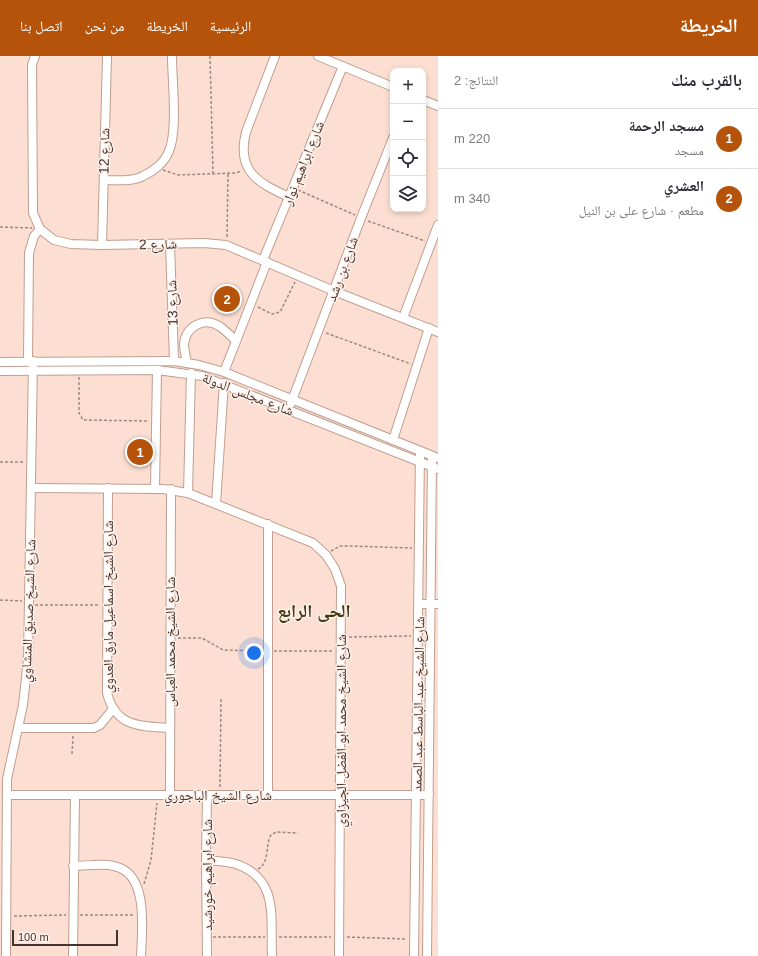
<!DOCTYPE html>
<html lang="ar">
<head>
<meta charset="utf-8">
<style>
	:root { --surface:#fff; --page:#f7f7f7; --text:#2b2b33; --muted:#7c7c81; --line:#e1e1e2; --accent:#b45309 }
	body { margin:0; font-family:Helvetica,"Noto Naskh Arabic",sans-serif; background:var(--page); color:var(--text); direction:rtl }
	.controls { position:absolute; right:12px; top:12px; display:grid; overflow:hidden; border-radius:8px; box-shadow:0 2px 6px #0003 }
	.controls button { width:36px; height:36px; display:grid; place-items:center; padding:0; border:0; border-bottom:1px solid var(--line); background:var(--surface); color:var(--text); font:20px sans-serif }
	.scale { position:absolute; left:12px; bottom:10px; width:106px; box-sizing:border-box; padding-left:4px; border:2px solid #44352f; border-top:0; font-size:11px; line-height:14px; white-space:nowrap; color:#44352f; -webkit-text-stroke:3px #fff0e9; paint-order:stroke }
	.you { position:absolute; left:254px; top:597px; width:14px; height:14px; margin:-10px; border:3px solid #fff; border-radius:50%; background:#1a73e8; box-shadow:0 0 0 6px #1a73e833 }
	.badge { display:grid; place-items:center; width:26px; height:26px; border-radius:50%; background:var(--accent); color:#fff; font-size:13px; font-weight:700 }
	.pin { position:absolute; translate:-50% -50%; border:2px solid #fff; box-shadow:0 1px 4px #0006 }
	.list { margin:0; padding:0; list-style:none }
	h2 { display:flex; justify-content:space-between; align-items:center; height:52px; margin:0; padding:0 16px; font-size:17px }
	h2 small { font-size:13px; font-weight:400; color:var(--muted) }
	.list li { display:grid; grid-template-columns:26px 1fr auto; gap:12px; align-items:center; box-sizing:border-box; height:60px; padding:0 16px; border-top:1px solid var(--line) }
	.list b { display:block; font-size:15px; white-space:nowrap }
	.list p { margin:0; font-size:13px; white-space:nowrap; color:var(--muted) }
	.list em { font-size:13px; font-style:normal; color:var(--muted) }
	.icon { flex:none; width:22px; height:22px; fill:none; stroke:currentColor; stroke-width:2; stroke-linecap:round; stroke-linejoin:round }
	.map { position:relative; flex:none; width:438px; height:900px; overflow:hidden; direction:ltr }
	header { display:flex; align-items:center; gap:24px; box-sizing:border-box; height:56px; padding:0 20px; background:var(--accent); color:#fff }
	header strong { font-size:19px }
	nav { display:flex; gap:22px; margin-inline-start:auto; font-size:14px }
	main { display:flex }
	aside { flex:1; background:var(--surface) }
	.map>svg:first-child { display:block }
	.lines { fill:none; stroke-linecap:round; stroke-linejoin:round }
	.minor-casing { stroke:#c09e8f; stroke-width:10 }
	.path { stroke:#9f897f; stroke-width:1.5; stroke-dasharray:3 2; stroke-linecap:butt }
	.minor { stroke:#fff; stroke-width:8 }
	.labels { text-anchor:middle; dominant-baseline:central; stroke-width:3; stroke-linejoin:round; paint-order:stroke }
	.street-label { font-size:14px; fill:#44352f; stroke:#fff0e9 }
	.district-label { font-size:18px; font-weight:bold; fill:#41390f; stroke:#fff0e9 }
</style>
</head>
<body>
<header>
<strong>الخريطة</strong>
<nav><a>الرئيسية</a><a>الخريطة</a><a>من نحن</a><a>اتصل بنا</a></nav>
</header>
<main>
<aside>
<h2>بالقرب منك<small>النتائج: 2</small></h2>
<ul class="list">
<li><span class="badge">1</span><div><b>مسجد الرحمة</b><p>مسجد</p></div><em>220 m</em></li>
<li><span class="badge">2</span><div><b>العشري</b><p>مطعم · شارع على بن النيل</p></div><em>340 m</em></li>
</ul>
</aside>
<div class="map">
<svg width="438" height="900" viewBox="0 0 438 900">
	<rect width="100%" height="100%" fill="#fcdfd2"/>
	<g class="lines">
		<defs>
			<g id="minor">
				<path d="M35,0L32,9L33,157L40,173L54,184L71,188L102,189L204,187L226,189L334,235L438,276"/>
				<path d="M275,0L246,76C236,115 258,127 289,141"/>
				<path d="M318,0L393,31"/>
				<path d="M423,44L438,50"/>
				<path d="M104,124C116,124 132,126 143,120C154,115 165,106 169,95C178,74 172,25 172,0"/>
				<path d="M170,188L174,305"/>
				<path d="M102,189L107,0"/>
				<path d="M263,204L343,10"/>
				<path d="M403,262L438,169"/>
				<path d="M28,305L29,197L34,180L40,173"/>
				<path d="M0,306L174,305L199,309L224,316L438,402"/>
				<path d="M187,307C186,301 184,294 184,288C186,270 204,261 219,270C225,274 231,280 236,285"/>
				<path d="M0,315L157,314L202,320L438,413"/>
				<path d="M224,316L267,206"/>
				<path d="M291,347L361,162L393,82"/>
				<path d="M393,384L429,272"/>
				<path d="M31,432L163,433L188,437L313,487L326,499L335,513L341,530L339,900"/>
				<path d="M108,432L107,637C116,672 141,670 170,672"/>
				<path d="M155,433L157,314"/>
				<path d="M188,437L191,317"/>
				<path d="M216,448L224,327"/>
				<path d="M268,468V739"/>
				<path d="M419,548H438"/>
				<path d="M18,672H94L100,669L113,653"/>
				<path d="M7,739H429"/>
				<path d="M170,739L171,433"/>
				<path d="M206,804C215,805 227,805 236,808C280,823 270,863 272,900"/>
				<path d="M73,810C88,810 106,806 120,812C148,823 142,875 141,900"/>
				<path d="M6,900L7,723L23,649L28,603L33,305"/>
				<path d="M73,900L75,739"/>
				<path d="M207,900L206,804L207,739"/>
				<path d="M414,900L420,395"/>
				<path d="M427,900L432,400"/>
			</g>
		</defs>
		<!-- minor casing -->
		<use href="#minor" class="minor-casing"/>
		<!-- path -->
		<g class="path">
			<path d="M210,0L213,118"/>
			<path d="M163,114L178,119L235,117L242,115"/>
			<path d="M298,134L355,159"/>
			<path d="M368,165L425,185"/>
			<path d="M0,171L32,172"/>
			<path d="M227,181L228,118"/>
			<path d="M258,251L272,258L280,256L295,226"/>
			<path d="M326,277L411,308"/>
			<path d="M79,321V357L83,364L149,365"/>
			<path d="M0,406H24"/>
			<path d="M331,495L340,490H349L412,492"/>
			<path d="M0,544L22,545"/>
			<path d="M35,549H100"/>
			<path d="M349,581L411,580"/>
			<path d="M178,582H202L223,594L261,595"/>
			<path d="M274,595H333"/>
			<path d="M72,698L73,680"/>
			<path d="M220,731L221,643"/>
			<path d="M258,813C270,807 265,789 271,779L276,776L298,777"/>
			<path d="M144,828L151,804L157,747"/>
			<path d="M80,859H134"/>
			<path d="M14,860L66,859"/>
			<path d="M213,881H265"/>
			<path d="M279,881H331"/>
			<path d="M347,881L407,883"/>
		</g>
		<!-- minor -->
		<use href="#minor" class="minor"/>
	</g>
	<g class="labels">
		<!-- street labels -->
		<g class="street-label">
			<text transform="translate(104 95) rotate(-89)">شارع 12</text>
			<text transform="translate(303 107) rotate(-68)">شارع ابراهيم نوار</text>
			<text transform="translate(158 188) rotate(-1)">شارع 2</text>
			<text transform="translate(342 213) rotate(-70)">شارع بن رشد</text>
			<text transform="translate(172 247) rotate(-92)">شارع 13</text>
			<text transform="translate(248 338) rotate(21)">شارع مجلس الدولة</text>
			<text transform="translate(108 551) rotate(-90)">شارع الشيخ اسماعيل مارق العدوي</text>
			<text transform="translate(28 555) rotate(-88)">شارع الشيخ صديق المنشاوي</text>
			<text transform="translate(170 586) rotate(-90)">شارع الشيخ محمد العباس</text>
			<text transform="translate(418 648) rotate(-89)">شارع الشيخ عبد الباسط عبد الصمد</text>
			<text transform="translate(341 675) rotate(-90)">شارع الشيخ محمد ابو الفضل الجيزاوي</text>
			<text x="218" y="739">شارع الشيخ الباجوري</text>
			<text transform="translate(207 819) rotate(-90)">شارع ابراهيم خورشيد</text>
		</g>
		<!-- district labels -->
		<g class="district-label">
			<text x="314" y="555">الحى الرابع</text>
		</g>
	</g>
</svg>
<div class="controls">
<button>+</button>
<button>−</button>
<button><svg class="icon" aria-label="locate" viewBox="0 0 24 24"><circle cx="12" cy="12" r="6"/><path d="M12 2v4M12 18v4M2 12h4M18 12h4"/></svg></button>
<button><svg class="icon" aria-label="layers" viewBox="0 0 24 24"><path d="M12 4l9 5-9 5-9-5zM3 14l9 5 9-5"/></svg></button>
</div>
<div class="scale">100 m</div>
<div class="you"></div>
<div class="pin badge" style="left:140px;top:396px">1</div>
<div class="pin badge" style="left:227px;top:243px">2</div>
</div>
</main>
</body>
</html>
